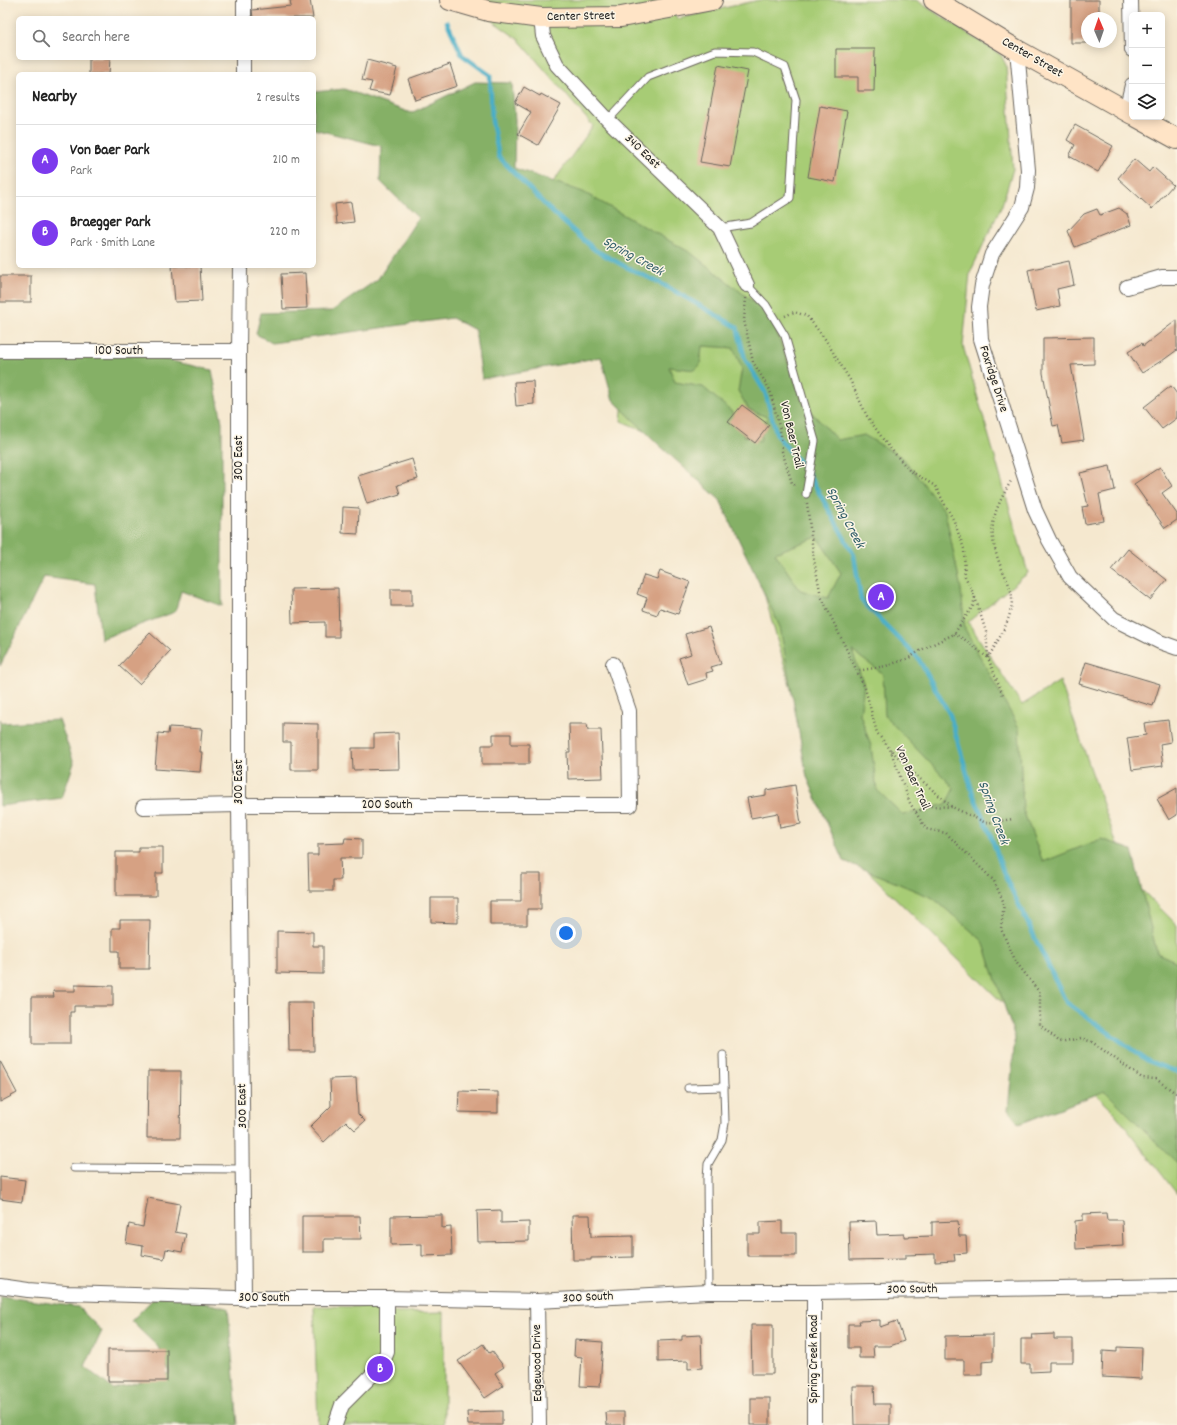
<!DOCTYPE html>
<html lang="en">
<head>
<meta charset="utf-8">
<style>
	:root { --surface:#fff; --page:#f6f6f6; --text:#222; --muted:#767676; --line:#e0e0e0; --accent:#7c3aed }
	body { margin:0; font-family:Dekko,sans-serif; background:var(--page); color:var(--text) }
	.controls { position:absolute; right:12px; top:12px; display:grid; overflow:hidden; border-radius:6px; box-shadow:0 2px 10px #0003 }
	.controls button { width:36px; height:36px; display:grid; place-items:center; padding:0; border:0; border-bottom:1px solid var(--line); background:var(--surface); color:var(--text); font:20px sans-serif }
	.compass { position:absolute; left:1081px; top:12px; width:36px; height:36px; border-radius:50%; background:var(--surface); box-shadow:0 2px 10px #0003; rotate:358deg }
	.you { position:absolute; left:566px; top:933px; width:14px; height:14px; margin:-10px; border:3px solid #fff; border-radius:50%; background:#1a73e8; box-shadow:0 0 0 6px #1a73e833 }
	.badge { display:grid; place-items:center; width:26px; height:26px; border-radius:50%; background:var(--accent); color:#fff; font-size:13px; font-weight:700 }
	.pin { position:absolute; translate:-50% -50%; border:2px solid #fff; box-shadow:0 1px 4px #0006 }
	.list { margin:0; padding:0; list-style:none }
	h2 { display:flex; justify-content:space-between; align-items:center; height:52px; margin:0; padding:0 16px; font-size:17px }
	h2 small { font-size:13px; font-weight:400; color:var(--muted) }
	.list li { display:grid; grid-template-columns:26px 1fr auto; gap:12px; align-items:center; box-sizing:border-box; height:72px; padding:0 16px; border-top:1px solid var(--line) }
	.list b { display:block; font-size:15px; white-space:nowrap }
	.list p { margin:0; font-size:13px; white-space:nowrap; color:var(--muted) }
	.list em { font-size:13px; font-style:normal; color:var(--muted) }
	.icon { flex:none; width:22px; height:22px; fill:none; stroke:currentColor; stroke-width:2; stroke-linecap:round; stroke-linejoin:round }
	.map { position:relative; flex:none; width:1177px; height:1425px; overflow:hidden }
	.search { position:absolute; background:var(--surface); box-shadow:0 2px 10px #0003; left:16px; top:16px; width:300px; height:44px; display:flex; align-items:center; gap:10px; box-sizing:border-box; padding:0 14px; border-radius:6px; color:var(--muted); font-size:15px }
	.panel { position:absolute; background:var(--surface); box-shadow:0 2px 10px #0003; left:16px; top:72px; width:300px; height:196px; border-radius:6px }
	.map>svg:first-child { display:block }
	.green { fill:#a7cc75; stroke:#627448 }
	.forest { fill:#85b066; stroke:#506641; fill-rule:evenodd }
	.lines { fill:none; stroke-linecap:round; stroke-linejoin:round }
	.stream { stroke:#48aec7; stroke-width:4.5 }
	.building { fill:#d6a183 }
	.lane-casing { stroke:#68635b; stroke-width:9 }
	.street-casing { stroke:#68635b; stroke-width:16 }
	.secondary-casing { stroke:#68635b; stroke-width:22 }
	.path { stroke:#68635b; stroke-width:2.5; stroke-dasharray:1 3; stroke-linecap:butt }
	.lane { stroke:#fff; stroke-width:7 }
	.street { stroke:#fff; stroke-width:14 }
	.secondary { stroke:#ffe4c6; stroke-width:20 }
	.labels { text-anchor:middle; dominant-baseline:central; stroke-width:3; stroke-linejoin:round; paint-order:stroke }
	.street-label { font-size:13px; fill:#1c1c1c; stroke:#fcf5e5 }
	.water-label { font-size:14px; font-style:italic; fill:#305e69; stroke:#fcf5e5 }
</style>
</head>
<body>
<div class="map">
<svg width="1177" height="1425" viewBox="0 0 1177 1425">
	<rect width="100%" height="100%" fill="#fcf5e5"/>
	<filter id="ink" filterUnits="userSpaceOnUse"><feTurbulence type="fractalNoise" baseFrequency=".025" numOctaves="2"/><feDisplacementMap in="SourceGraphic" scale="8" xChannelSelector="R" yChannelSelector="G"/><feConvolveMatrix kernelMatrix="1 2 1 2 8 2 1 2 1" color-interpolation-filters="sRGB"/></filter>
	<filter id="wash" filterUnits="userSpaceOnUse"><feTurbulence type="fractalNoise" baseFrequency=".012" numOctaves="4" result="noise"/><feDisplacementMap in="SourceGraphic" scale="16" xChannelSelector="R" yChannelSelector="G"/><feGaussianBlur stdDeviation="0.9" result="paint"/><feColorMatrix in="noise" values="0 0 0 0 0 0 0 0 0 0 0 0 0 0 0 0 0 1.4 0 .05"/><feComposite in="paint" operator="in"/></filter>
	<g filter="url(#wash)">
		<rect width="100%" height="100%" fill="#f5e8cf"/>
		<!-- green -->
		<g class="green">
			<path d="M463,0H670L677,19L759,0H916L1001,55L1006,65L1013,169L1002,205L970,273L963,346L1028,573L968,622L1022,705L1060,681L1128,876L1177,925V1194L1113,1111L833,837L728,466L621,421L628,345L551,185L593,126L518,39Z"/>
			<path d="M314,1306L373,1307L398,1313L444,1312V1425H318Z"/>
		</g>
		<!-- forest -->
		<g class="forest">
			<path d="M475,82L512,83L515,120L514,168L583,192L691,253L770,315L803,403L837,440L864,435L903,458L945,511L961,589L965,629L1019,728L1023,810L1043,862L1101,839L1132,850L1157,953L1177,962V1163L1105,1091L1019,1124L1008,1110L1015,1038L983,941L933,898L844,861L807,777L780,627L720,500L659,445L613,400L601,357L482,379L475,330L452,318L272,343L256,334L261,313L332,311L378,279L418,218L380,181L381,146L314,129V92L344,89L411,113ZM702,346L733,348L742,368L738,391L749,410L767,417L760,441L745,437L731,411L703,387L675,382L669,367L695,370L700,365ZM817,537L841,573L828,598L800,590L775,553ZM852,651L883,674L885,716L954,788L946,804L903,815L877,790L871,746L860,714L864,685Z"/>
			<path d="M145,355L212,370L222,422V606L181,591L175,612L101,639L95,584L44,577L0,666V356Z"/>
			<path d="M0,719L2,723L59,720L74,763L62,798L0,806Z"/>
			<path d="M159,1293L228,1308L238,1425H0V1296L78,1307L102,1331L85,1367L113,1389L170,1373L158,1347L131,1321Z"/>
		</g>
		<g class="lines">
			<!-- stream -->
			<path class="stream" d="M447,22L462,55L490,75L492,121L499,157L549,209L595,250L626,267L662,284L737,327L745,359L765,392L777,436L807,471L854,555L861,600L918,658L950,715L973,794L990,833L1004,874L1066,1002L1148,1061L1177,1072"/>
		</g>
		<g id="blocks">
			<!-- building -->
			<g class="building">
				<path d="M290,0H310L313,18H253L252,10L291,6Z"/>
				<path d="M1071,0H1099V18H1087V43H1071Z"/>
				<path d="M836,49H875L874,91H858V77H836Z"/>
				<path d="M89,58H110L109,74H89Z"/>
				<path d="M367,60L397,68L390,95L369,91L372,82L362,80Z"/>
				<path d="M450,64L457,86L415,100L408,79Z"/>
				<path d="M718,65L748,71L730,167L700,162Z"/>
				<path d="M524,87L540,96L541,94L561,105L538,145L518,134L531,112L515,103Z"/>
				<path d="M820,106L847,111L835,182L808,177Z"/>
				<path d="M1075,125L1113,146L1098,172L1069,156L1075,145L1067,140Z"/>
				<path d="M1134,159L1149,172L1153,167L1173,185L1152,209L1118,178Z"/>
				<path d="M351,202L354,222L337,224L335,204Z"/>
				<path d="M1119,208L1127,214L1131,225L1075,247L1068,231L1084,214L1097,209L1100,215Z"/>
				<path d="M1069,261L1074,285L1057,289L1060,306L1036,311L1028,270Z"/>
				<path d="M172,266H200L202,301L175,302Z"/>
				<path d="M305,273L307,308L283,309L281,274Z"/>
				<rect x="0" y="276" width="31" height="26"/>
				<path d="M1177,320V350L1162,361H1161L1142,373L1128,352L1142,343L1143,346Z"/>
				<path d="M1094,337V364L1071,365L1084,440L1062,443L1058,425L1053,426L1043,373V338Z"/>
				<path d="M533,381L534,404L516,406L514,382Z"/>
				<path d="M1171,386L1177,394V418L1162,429L1144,407Z"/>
				<path d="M742,405L769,425L755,443L728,422Z"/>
				<path d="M412,459L418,479L397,485L400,494L367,504L358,476Z"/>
				<path d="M1110,466L1115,490L1099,494L1104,521L1085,524L1082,507L1088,506L1080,473Z"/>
				<path d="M1160,467L1172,486L1162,493L1177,514V520L1165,528L1134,484Z"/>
				<path d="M343,507L359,508L358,534L342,533Z"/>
				<path d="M1128,549L1167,580L1150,600L1111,570Z"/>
				<path d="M660,571L690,582L678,614L660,608L657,615L643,610L647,598L637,594L644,575L657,579Z"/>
				<path d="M338,588L339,637H325V622L292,623L291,589Z"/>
				<rect x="391" y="589" width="21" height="17"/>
				<path d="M709,627L721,664L711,667L713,671L706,673L707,679L688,685L679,658L691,654L685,634Z"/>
				<path d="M150,633L170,651L139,684L119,666Z"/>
				<path d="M1086,662L1160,684L1153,706L1079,684Z"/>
				<path d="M1168,720L1171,742L1160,744L1163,766L1132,770L1127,738L1146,735L1144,723Z"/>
				<path d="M283,723L318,724V770H291V742H283Z"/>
				<path d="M569,724H587L588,730H601L603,778L568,779L567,752H570Z"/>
				<path d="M169,727L202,729L200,752H202L200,772L155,769L158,733L168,734Z"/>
				<path d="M398,733L399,769L353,770L352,748H374V734Z"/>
				<path d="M493,734H511V744H529V764H482V745H493Z"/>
				<path d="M795,785L801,824L780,828L778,813L751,818L747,798L766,795V790Z"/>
				<path d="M1177,788V815L1169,820L1157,799Z"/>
				<path d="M345,838L362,839V858H340L341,880H333V891H309L308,855H318V844L344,843Z"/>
				<path d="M139,847H163V873H156V896H116V852H139Z"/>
				<path d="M521,874H541V909H527V925H490V901H521Z"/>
				<path d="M431,898H458V923L431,922Z"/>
				<path d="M120,920H150L149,969H119V951H112V928H120Z"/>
				<path d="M277,931L313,932V946H323V974L277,973Z"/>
				<path d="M75,985L113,986V1006H74V1012H70V1044H32V997H54L53,991H75Z"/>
				<path d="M288,1002H313L314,1051H289Z"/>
				<path d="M0,1061L17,1093L0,1102Z"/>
				<path d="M148,1071H181L180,1138H147Z"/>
				<path d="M356,1078L358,1114L365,1121L355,1130L346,1121L324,1142L310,1127L331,1106L330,1079Z"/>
				<path d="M459,1091L498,1092V1113L458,1112Z"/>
				<path d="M0,1177L25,1180L22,1202L0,1199Z"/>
				<path d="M148,1198L180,1204L175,1232L186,1234L182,1252L166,1249L164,1259L142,1255L143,1246L126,1243L129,1224L143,1227Z"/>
				<path d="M501,1210V1223L529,1222V1241L478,1242L477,1211Z"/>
				<path d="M1106,1213L1107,1220H1122L1123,1246L1076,1249L1075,1221L1083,1220V1214Z"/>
				<path d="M442,1215V1228L451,1227L452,1255L422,1256V1244L391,1245V1216Z"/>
				<path d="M572,1215H590L591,1237L633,1236V1257L591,1258V1260H573Z"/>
				<path d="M302,1216H360L361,1239H324V1252H302Z"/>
				<path d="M782,1221V1233H796V1256H747V1234H760V1222Z"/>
				<path d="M876,1221L877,1235L904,1234V1237L932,1236V1222L958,1221L959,1236H966L967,1253L954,1254L955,1261L935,1262V1254L905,1255V1259L850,1260L849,1222Z"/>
				<path d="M880,1320V1327L897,1321L904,1341L890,1346H873L874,1358H859V1348H848V1324H860L859,1321Z"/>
				<path d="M751,1325H773V1374H752Z"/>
				<path d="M1054,1334V1339H1073V1362H1049V1371L1030,1372V1364H1021V1339H1033L1032,1335Z"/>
				<path d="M701,1335L702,1368L688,1369V1361L658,1362V1341L682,1340V1336Z"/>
				<path d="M993,1335V1361L982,1362V1375H964V1360H945V1336Z"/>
				<path d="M575,1340L603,1342L600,1387L580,1386L582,1357L574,1356Z"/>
				<path d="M483,1344L489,1353L492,1351L504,1367L495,1373L503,1386L485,1398L458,1361Z"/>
				<path d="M1117,1347L1142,1348L1141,1379L1102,1377L1103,1351L1117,1352Z"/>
				<rect x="108" y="1350" width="59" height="31"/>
				<path d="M853,1386H874L875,1404H890V1425H854Z"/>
				<rect x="751" y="1398" width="19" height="27"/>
				<path d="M502,1411V1425H468L467,1412Z"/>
				<path d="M606,1412H624V1425H607Z"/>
			</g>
		</g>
	</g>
	<g filter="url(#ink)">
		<use href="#blocks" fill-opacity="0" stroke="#68635b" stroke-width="1"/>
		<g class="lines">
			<defs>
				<g id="lane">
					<path d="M608,120L648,77L715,51L753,52L785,67L796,100L790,198L751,223L720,228"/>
					<path d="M747,285L766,305L785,336L815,441L806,494"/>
					<path d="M688,1088L724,1087"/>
					<path d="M74,1168L244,1169"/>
					<path d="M708,1292L707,1178L708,1164L722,1140L725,1123L723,1055"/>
				</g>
				<g id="street">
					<path d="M1131,0L1132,50"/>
					<path d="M244,18V0"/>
					<path d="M541,18L543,36L557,65L608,120L720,228L747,285"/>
					<path d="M1017,50L1028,170L1027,188L1022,207L992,254L982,285L979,307L981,339L1035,510L1049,540L1070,577L1114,619L1160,642L1177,648"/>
					<path d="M243,74V58"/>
					<path d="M1126,111L1132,85"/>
					<path d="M240,266L239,351V805L244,1299"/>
					<path d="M1127,287L1162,277H1177"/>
					<path d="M0,351H239"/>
					<path d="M143,807L239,805H630L629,711L613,664"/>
					<path d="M0,1286L28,1290L66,1293L236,1298H387L537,1301L708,1292H814L1177,1286"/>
					<path d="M537,1301L539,1425"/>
					<path d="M335,1425L342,1405L381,1366L387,1352V1298"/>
					<path d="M814,1425V1292"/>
				</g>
				<g id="secondary">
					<path d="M450,0L488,11L541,18L621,17L712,0"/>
					<path d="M934,0L1017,50L1132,114"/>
					<path d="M1137,117L1177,139"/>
				</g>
			</defs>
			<!-- lane casing -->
			<use href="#lane" class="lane-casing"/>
			<!-- street casing -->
			<use href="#street" class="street-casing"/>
			<!-- secondary casing -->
			<use href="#secondary" class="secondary-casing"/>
			<!-- path -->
			<g class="path">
				<path d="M746,298L744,320L753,362L770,390L781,434L782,451L792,483L796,486"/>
				<path d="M785,316L794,312L807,316L825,339L850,380L867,416L885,442L909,470L935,486L954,521L964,549L965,576L975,597L973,606L954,634L921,650L909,658L886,666L857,671"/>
				<path d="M807,503L814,560L821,596L865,688L877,733L890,749L910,803L926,829L946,833L994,881L1004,903L1001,929L1016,962L1040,993V1025L1060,1042L1081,1038L1092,1042L1142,1078L1156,1079L1177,1094"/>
				<path d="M975,597L986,632L988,656"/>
				<path d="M954,634L964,639L988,658L1003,695"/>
				<path d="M988,658C998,640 1012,620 1012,599C1012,588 1005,576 1001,567C986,530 992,514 1011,481"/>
				<path d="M892,751L920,779L952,807L986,823L1013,819"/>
				<path d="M916,812L929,806L952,807"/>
			</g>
			<!-- lane -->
			<use href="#lane" class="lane"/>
			<!-- street -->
			<use href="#street" class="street"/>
			<!-- secondary -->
			<use href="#secondary" class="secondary"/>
		</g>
	</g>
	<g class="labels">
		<!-- street labels -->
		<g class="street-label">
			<text transform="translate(581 17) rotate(-1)">Center Street</text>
			<text transform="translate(1032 58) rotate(30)">Center Street</text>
			<text transform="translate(642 152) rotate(44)">340 East</text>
			<text x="119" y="351">100 South</text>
			<text transform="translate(993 379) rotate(72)">Foxridge Drive</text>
			<text transform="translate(791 435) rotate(77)">Von Baer Trail</text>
			<text transform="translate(239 458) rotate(-90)">300 East</text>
			<text transform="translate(912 778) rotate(66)">Von Baer Trail</text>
			<text transform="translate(239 782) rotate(-90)">300 East</text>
			<text x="387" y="805">200 South</text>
			<text transform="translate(243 1106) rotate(-91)">300 East</text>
			<text transform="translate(912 1290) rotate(-1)">300 South</text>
			<text x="264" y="1298">300 South</text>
			<text transform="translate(588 1298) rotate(-3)">300 South</text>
			<text transform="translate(814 1359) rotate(-90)">Spring Creek Road</text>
			<text transform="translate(538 1363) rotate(-91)">Edgewood Drive</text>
		</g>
		<!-- water labels -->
		<g class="water-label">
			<text transform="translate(633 257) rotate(29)">Spring Creek</text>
			<text transform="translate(845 518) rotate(62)">Spring Creek</text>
			<text transform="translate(993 813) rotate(70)">Spring Creek</text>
		</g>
	</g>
</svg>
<div class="controls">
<button>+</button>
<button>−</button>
<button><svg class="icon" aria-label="layers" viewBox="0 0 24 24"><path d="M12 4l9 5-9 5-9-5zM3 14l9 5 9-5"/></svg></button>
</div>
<svg class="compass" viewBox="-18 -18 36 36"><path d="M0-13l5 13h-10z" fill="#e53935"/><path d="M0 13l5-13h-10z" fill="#767676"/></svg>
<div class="you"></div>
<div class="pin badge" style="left:881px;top:597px">A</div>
<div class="pin badge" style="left:380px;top:1369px">B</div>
<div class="search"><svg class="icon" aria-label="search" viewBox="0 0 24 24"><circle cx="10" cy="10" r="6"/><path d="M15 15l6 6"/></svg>Search here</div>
<section class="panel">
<h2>Nearby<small>2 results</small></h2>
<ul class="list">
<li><span class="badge">A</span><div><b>Von Baer Park</b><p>Park</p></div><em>210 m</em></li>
<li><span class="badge">B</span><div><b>Braegger Park</b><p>Park · Smith Lane</p></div><em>220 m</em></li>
</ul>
</section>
</div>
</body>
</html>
